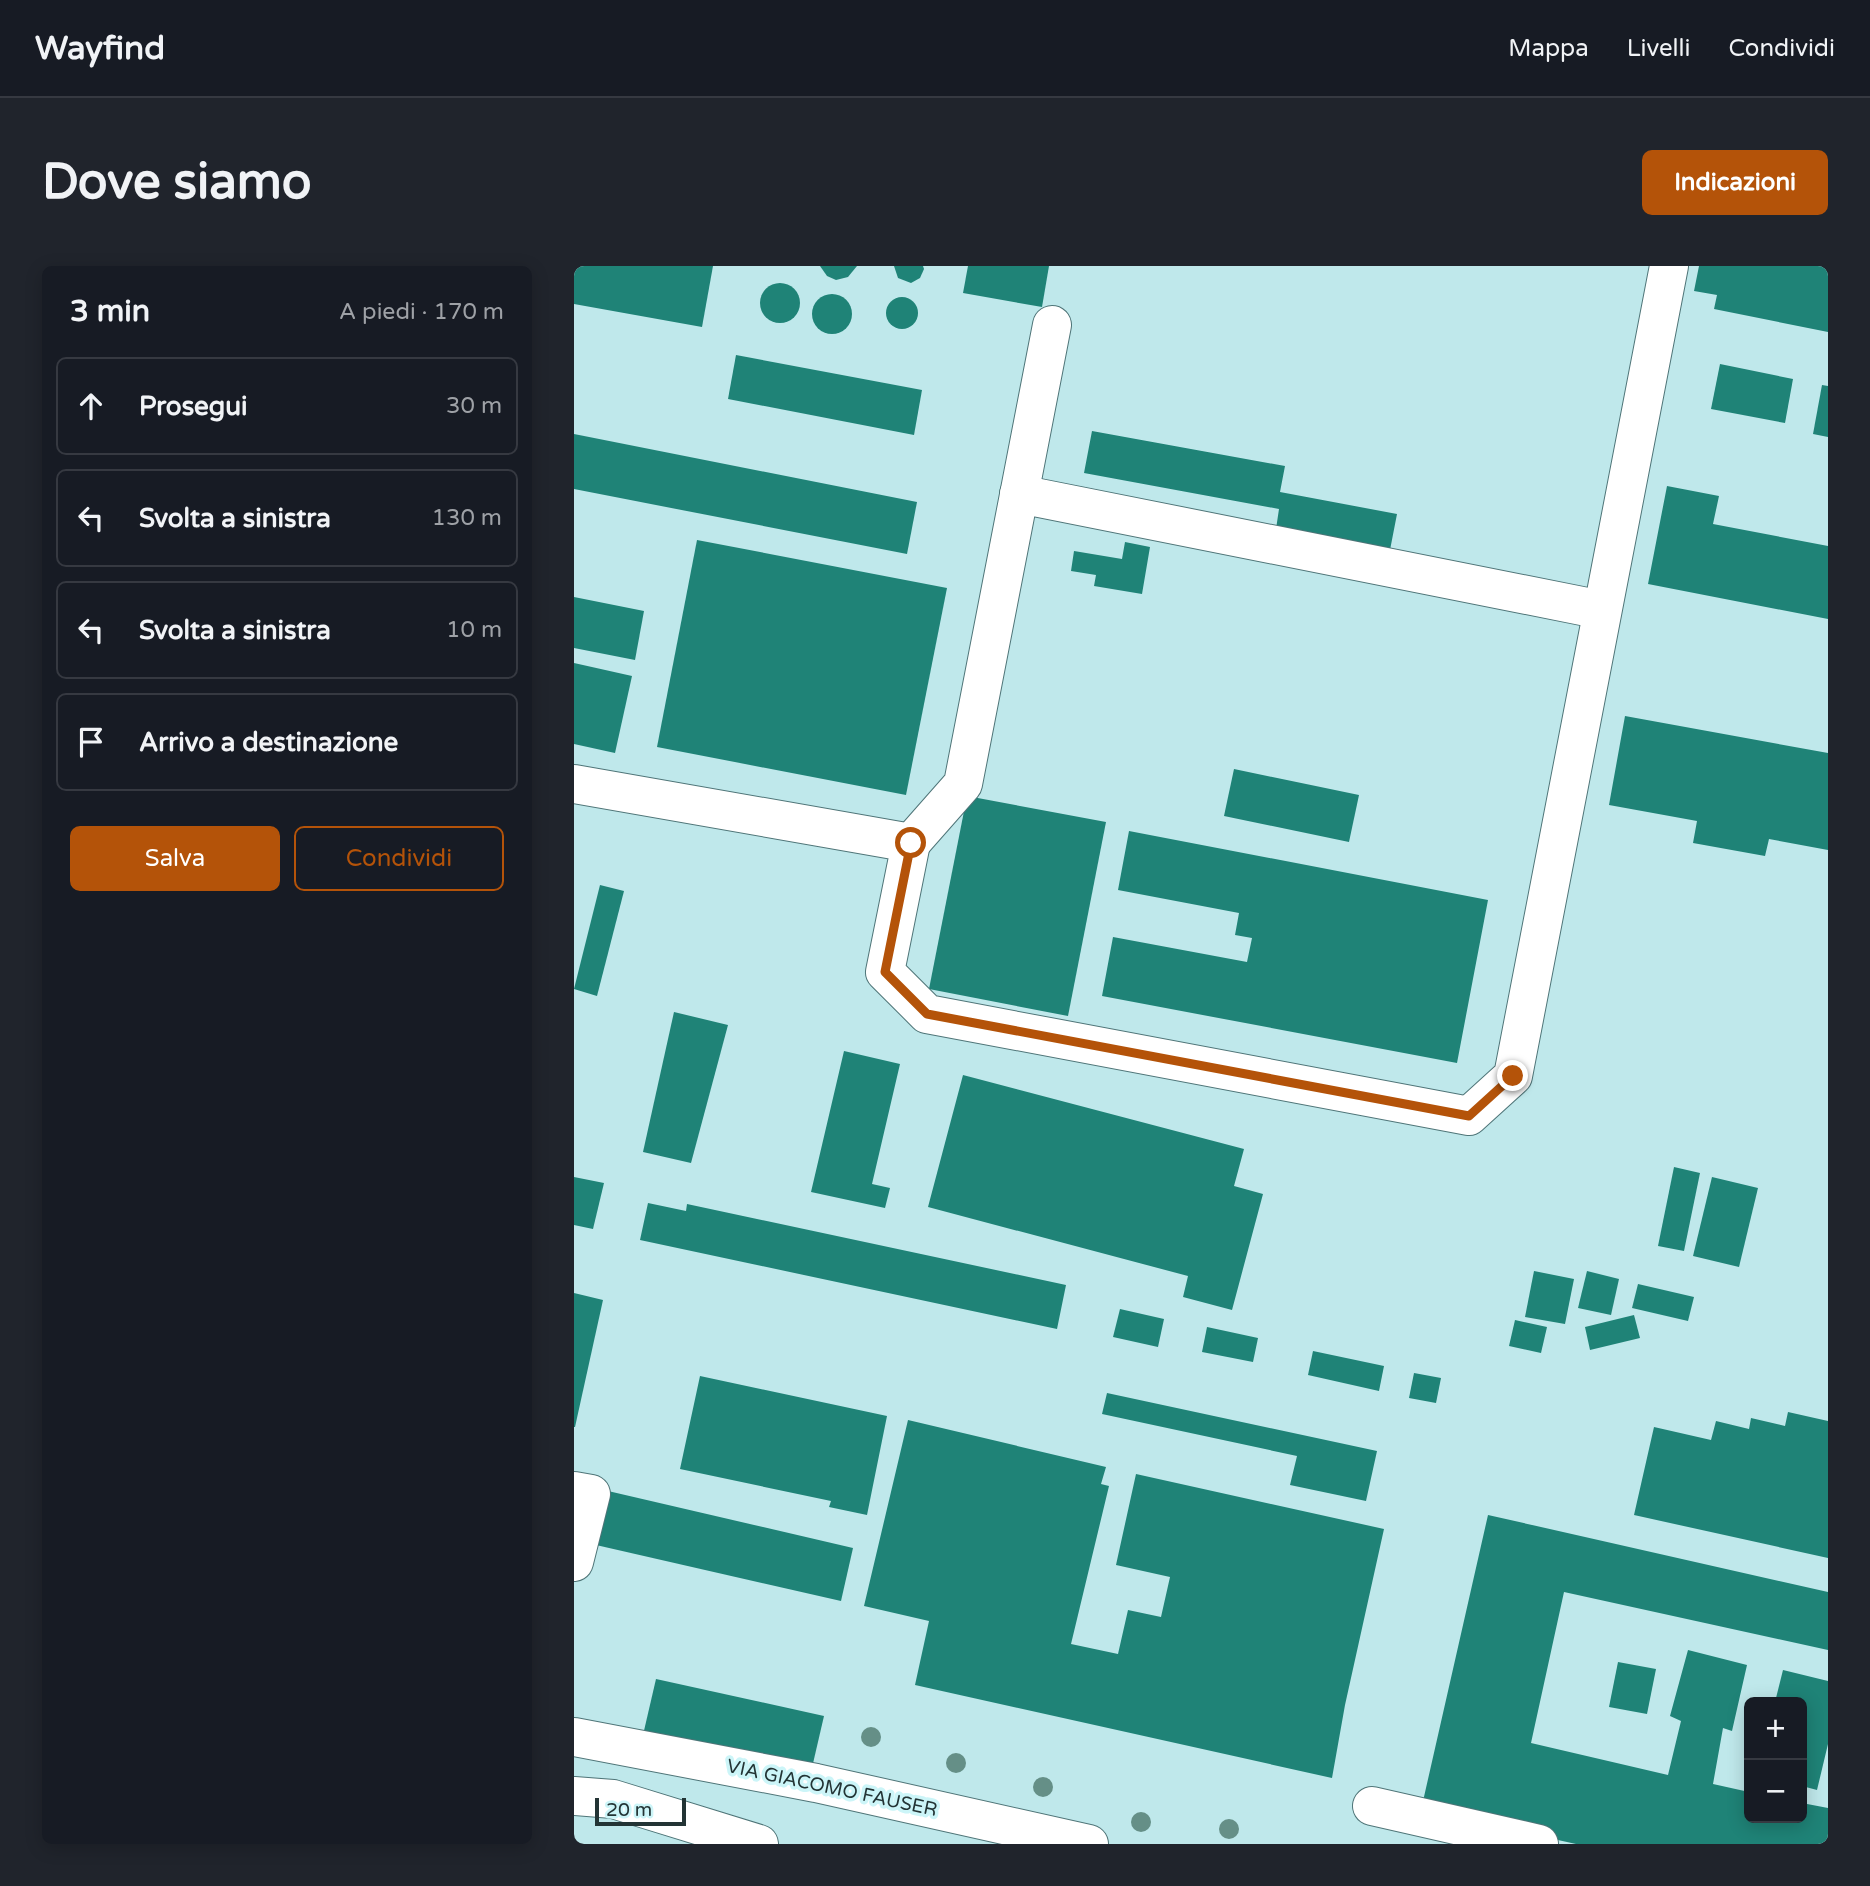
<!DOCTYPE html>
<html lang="it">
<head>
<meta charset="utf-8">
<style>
	:root { --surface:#171b24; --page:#20242c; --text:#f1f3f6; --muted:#9ea1a6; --line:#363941; --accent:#b45309 }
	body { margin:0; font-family:"Varela Round",sans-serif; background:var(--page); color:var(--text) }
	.controls { position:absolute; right:21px; bottom:21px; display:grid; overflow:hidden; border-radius:10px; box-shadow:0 4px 18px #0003 }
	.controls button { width:63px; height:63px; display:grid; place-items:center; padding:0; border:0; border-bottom:2px solid var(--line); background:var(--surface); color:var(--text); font:35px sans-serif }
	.scale { position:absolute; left:21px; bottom:18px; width:91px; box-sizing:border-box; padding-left:7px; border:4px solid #233435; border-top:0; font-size:19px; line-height:24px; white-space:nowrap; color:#233435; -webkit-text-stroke:5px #ccf5f8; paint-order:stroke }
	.stop { position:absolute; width:21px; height:21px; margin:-16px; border:5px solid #b45309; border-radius:50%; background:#fff }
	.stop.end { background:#b45309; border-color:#fff; box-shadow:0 2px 7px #0008 }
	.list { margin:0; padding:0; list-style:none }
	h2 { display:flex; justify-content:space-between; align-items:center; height:91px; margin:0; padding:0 28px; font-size:30px }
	h2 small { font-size:23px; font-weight:400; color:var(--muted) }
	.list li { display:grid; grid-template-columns:46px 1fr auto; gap:21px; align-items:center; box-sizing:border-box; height:98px; margin:0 14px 14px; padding:0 14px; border:2px solid var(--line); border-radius:10px }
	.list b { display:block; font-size:26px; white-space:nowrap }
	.list em { font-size:23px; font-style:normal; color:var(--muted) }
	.actions { display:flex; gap:14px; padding:21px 28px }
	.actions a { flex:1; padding:16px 0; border:2px solid var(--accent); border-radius:10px; text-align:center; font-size:24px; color:var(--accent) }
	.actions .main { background:var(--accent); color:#fff }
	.icon { flex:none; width:38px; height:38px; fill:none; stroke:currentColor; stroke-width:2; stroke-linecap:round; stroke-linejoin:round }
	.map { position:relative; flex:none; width:1254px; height:1578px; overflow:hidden; border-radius:10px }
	header { display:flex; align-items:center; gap:42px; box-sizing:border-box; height:98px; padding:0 35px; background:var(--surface); border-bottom:2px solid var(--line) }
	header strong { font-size:33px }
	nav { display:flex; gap:38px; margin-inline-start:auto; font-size:24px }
	.intro { display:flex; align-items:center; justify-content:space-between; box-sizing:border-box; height:168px; padding:0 42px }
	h1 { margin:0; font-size:49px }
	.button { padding:18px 32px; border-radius:10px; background:var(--accent); color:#fff; font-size:24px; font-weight:700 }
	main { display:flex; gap:42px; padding:0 42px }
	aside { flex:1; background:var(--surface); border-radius:10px; box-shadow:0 4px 18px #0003 }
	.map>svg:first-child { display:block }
	.building { fill:#1f8377 }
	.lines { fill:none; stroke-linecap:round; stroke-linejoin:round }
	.minor-casing { stroke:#4f7578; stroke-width:40 }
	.minor { stroke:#fff; stroke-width:38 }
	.tree { fill:#658f87 }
	.route { stroke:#b45309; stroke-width:9 }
	.labels { text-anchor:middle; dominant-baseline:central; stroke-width:7; stroke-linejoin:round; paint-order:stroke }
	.street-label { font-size:19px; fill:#233435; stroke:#ccf5f8 }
</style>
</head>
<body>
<header>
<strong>Wayfind</strong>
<nav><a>Mappa</a><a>Livelli</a><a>Condividi</a></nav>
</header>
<div class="intro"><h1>Dove siamo</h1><a class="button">Indicazioni</a></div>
<main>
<aside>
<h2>3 min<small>A piedi · 170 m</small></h2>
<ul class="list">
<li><svg class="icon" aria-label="ahead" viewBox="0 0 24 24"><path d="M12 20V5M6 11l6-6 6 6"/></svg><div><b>Prosegui</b></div><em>30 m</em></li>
<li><svg class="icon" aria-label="left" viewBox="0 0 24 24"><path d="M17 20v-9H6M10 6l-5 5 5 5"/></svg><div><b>Svolta a sinistra</b></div><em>130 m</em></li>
<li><svg class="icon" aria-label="left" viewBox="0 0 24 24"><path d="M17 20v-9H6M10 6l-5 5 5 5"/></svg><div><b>Svolta a sinistra</b></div><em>10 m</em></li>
<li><svg class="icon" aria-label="arrive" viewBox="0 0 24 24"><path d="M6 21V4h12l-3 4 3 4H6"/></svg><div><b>Arrivo a destinazione</b></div></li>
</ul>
<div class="actions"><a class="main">Salva</a><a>Condividi</a></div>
</aside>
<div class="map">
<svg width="1254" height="1578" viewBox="0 0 1254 1578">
	<rect width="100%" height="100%" fill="#bfe8eb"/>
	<!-- building -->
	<g class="building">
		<path d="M0,0H139L128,61L0,38Z"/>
		<path d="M246,0H283L274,11L262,14L253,10Z"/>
		<path d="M320,0H349L350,3L346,12L337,17L324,12Z"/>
		<path d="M394,0H475L468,41L389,27Z"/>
		<path d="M1125,0H1254V66L1140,43L1143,29L1120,25Z"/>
		<circle cx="206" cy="37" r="20"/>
		<circle cx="258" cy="48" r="20"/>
		<circle cx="328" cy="47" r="16"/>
		<path d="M162,89L348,124L340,169L154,133Z"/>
		<path d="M1146,98L1219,113L1211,157L1137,143Z"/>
		<path d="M1248,119L1254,120V171L1239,168Z"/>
		<path d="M518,165L711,200L706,226L823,248L816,284L702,263L705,243L510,207Z"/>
		<path d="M0,168L343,236L333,288L0,223Z"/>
		<path d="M1093,220L1145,230L1139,258L1254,280V353L1074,318Z"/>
		<path d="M123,274L373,322L332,529L83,481Z"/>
		<path d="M551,276L576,281L568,328L520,320L522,309L497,305L500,285L548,293Z"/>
		<path d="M0,331L70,345L61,394L0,382Z"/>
		<path d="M0,397L58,410L41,487L0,478Z"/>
		<path d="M1051,450L1254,487V584L1195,573L1191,590L1119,577L1123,555L1035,539Z"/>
		<path d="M660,503L785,529L775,576L650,550Z"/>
		<path d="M393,530L532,556L494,750L355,723Z"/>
		<path d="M555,565L914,634L883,797L528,730L539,671L673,696L678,672L661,669L665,647L544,624Z"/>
		<path d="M26,619L50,625L23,730L0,723Z"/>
		<path d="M100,746L154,759L117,897L69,886Z"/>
		<path d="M270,785L326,798L298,918L316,922L311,942L237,926Z"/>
		<path d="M389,809L670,883L660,920L689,928L658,1044L609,1031L614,1010L354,941Z"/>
		<path d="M1100,901L1126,907L1110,985L1084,980Z"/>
		<path d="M0,911L30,917L19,963L0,959Z"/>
		<path d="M1138,911L1184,922L1165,1001L1119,990Z"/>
		<path d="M74,937L112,945L113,938L492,1019L483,1063L66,974Z"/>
		<path d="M960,1005L1000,1013L991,1058L951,1051Z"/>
		<path d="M1013,1005L1045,1013L1037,1049L1004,1042Z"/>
		<path d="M1064,1018L1120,1031L1114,1055L1058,1042Z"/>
		<path d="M0,1027L29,1034L1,1161H0Z"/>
		<path d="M546,1043L590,1053L584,1081L539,1071Z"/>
		<path d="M1060,1049L1066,1072L1016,1084L1011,1061Z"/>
		<path d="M941,1054L973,1061L967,1087L935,1080Z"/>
		<path d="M633,1061L684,1072L679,1096L628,1086Z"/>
		<path d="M739,1085L810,1100L805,1125L734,1109Z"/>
		<path d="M840,1107L867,1112L862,1137L835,1132Z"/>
		<path d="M126,1110L313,1150L293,1249L255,1241L257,1235L106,1203Z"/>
		<path d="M533,1127L803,1185L792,1235L716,1219L723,1190L528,1148Z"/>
		<path d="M1214,1146L1254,1155V1292L1060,1249L1080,1161L1137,1174L1142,1155L1175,1163L1177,1152L1211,1160Z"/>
		<path d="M334,1154L532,1201L527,1218L535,1220L497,1378L544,1388L554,1344L587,1351L596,1311L542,1299L562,1208L810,1263L771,1439L758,1512L341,1419L355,1355L290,1340Z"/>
		<path d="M34,1225L279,1282L267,1335L22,1279Z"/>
		<path d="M914,1249L1254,1326V1384L990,1326L957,1477L1094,1509L1107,1455L1096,1450L1114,1384L1173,1399L1158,1465L1149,1462L1139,1518L1175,1526V1552H1228V1537L1254,1542V1578H1002L847,1544Z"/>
		<path d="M1044,1396L1082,1403L1073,1448L1035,1441Z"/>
		<path d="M1209,1404L1254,1415V1478L1243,1524L1228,1520V1436H1201Z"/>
		<path d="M82,1413L250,1450L237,1506L69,1469Z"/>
	</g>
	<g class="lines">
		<defs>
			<g id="minor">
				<path d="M445,228L1028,344"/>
				<path d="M0,518L337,577L311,706L353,748L895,850L939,810L1095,0"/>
				<path d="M337,577L389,518L478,59"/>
				<path d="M0,1225L17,1228L0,1296"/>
				<path d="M0,1471L242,1517L515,1578"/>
				<path d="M0,1530L39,1533L185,1578"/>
				<path d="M798,1540L965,1578"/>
			</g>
		</defs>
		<!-- minor casing -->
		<use href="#minor" class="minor-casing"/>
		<!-- minor -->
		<use href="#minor" class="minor"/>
	</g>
	<!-- trees -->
	<g class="tree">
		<circle cx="297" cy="1471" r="10"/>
		<circle cx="382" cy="1497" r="10"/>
		<circle cx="469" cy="1521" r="10"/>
		<circle cx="567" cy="1556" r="10"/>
		<circle cx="655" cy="1563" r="10"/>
	</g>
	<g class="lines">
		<!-- route -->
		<path class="route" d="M337,577L311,706L353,748L895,850L939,810"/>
	</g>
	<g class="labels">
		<!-- street labels -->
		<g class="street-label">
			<text transform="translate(258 1522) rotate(12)">VIA GIACOMO FAUSER</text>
		</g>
	</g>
</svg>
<div class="controls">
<button>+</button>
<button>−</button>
</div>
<div class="scale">20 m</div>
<div class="stop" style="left:337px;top:577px"></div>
<div class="stop end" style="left:939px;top:810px"></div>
</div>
</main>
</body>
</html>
